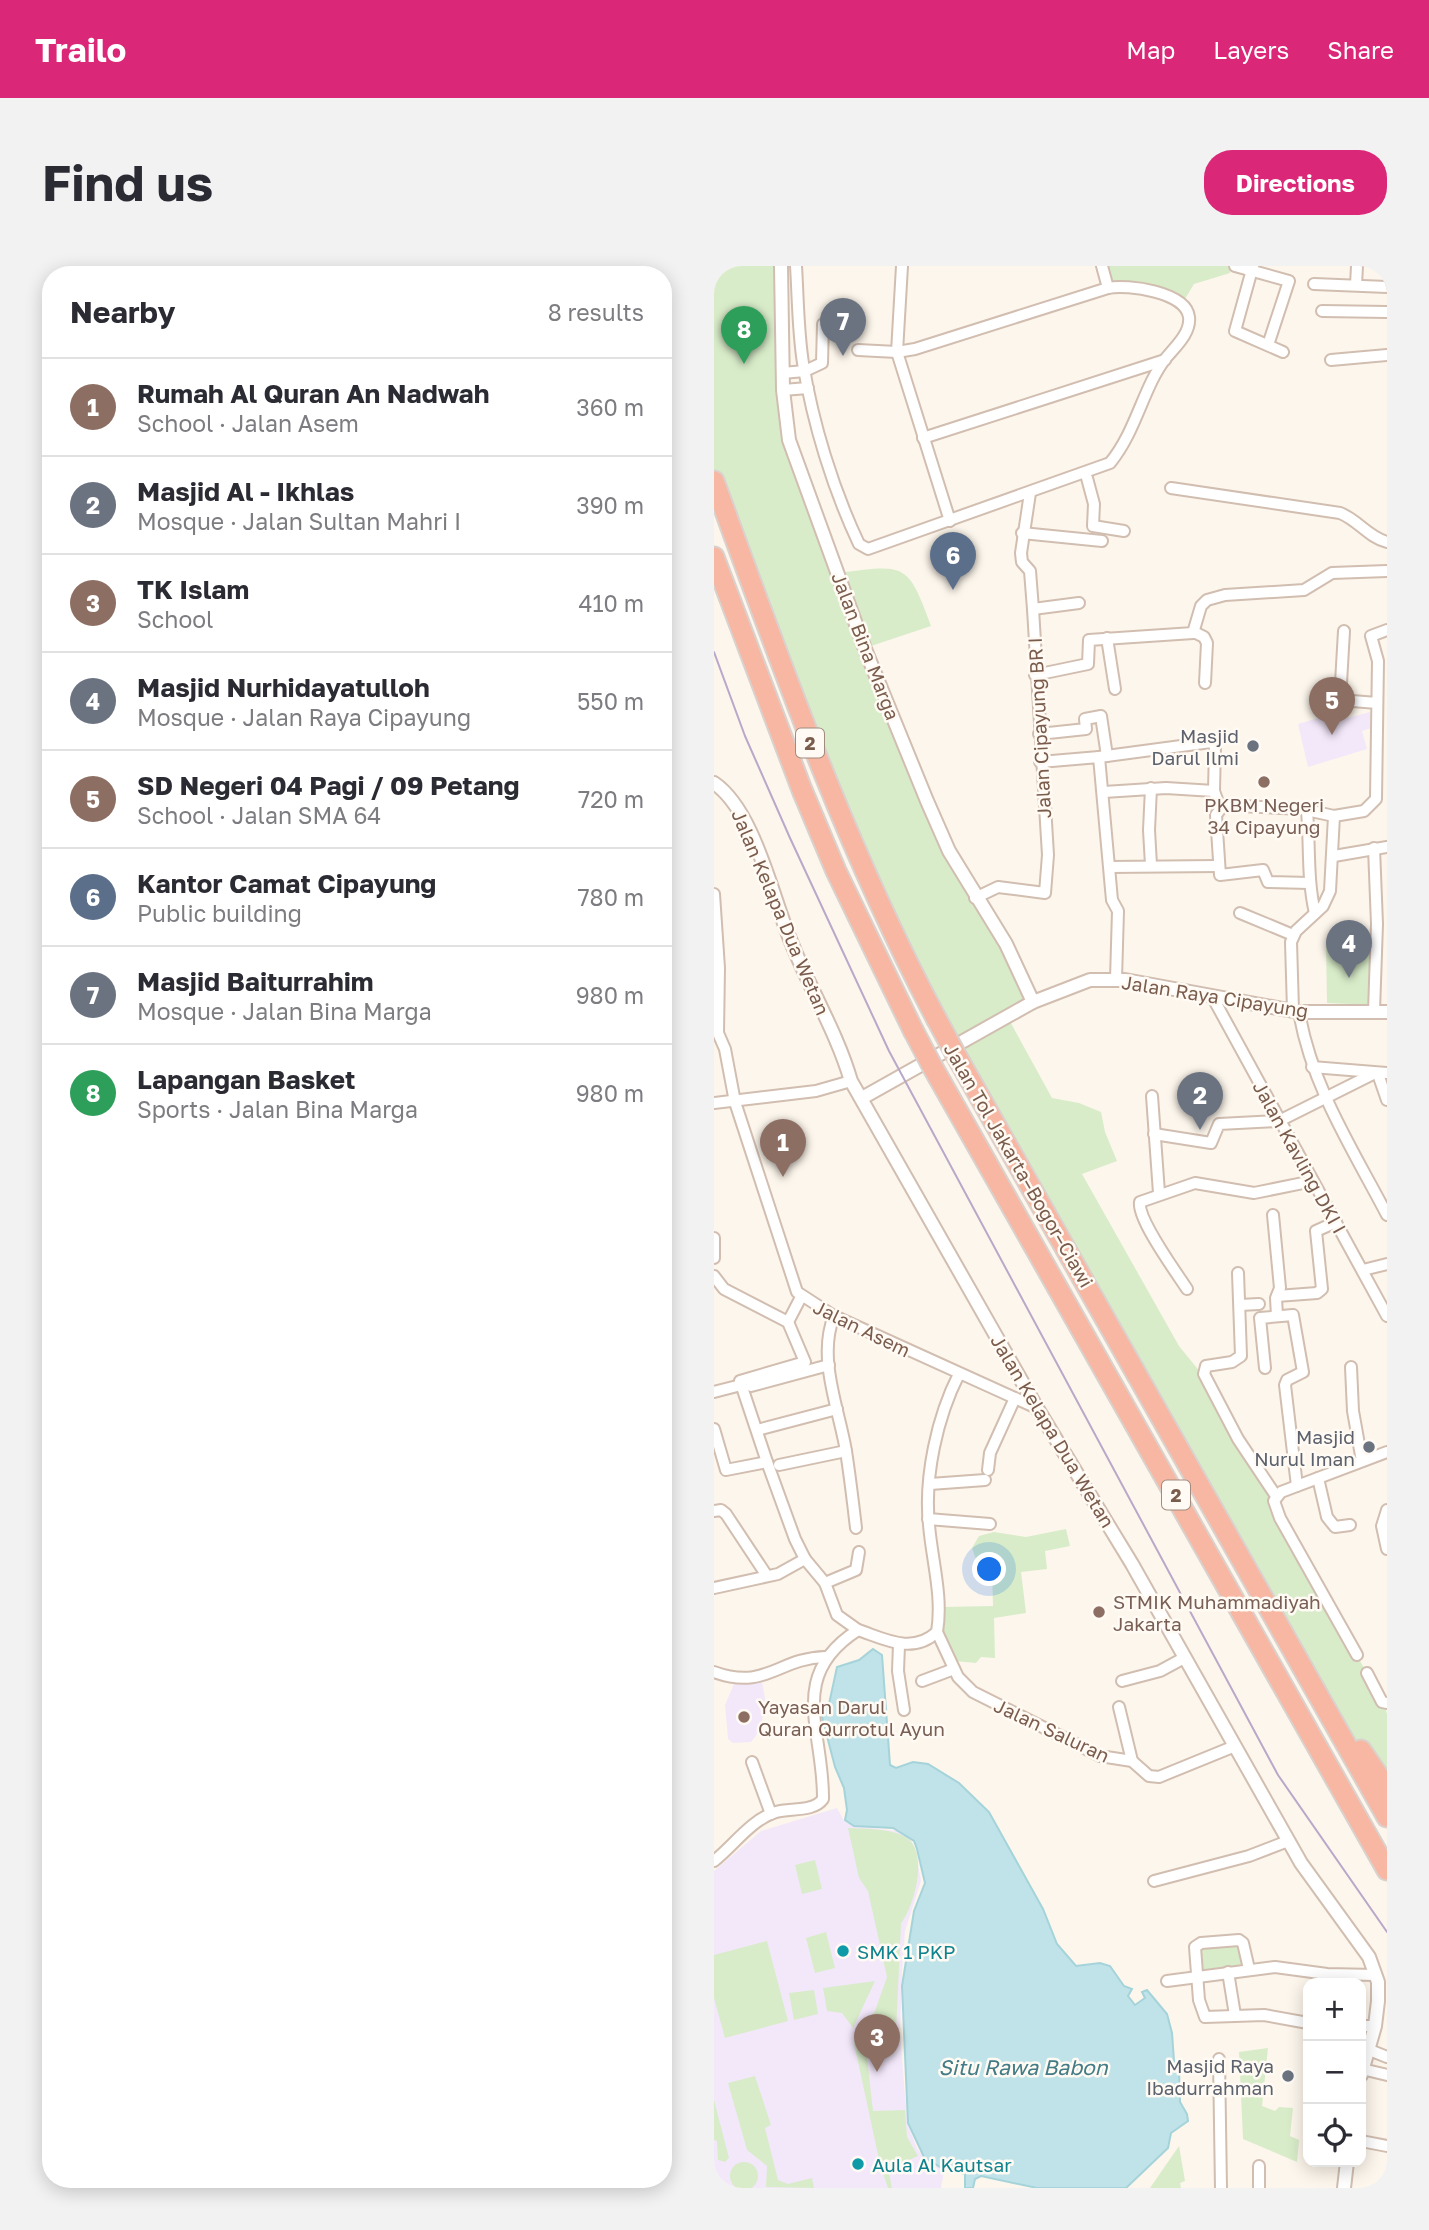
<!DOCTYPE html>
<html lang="en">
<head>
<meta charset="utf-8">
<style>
	:root { --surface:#fff; --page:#f2f2f3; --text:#2b2b33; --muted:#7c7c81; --line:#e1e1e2; --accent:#db2777 }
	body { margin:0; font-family:"Golos Text",sans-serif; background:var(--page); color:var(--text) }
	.controls { position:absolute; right:21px; bottom:21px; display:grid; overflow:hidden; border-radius:14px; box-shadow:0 4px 18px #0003 }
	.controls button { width:63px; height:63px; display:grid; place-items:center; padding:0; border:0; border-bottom:2px solid var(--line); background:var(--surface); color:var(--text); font:35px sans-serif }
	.you { position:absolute; left:276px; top:1304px; width:24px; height:24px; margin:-18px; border:5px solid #fff; border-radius:50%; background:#1a73e8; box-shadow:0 0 0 10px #1a73e833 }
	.badge { display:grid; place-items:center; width:46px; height:46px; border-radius:50%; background:var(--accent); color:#fff; font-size:23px; font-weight:700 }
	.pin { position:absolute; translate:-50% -58px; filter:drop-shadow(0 2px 4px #0008) }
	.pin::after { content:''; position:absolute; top:37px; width:24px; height:21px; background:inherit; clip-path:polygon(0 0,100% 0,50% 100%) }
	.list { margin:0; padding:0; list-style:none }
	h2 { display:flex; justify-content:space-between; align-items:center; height:91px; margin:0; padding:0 28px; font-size:30px }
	h2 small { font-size:23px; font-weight:400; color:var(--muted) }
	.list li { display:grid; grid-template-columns:46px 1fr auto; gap:21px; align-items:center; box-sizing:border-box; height:98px; padding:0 28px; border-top:2px solid var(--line) }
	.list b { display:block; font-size:26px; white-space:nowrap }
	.list p { margin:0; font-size:23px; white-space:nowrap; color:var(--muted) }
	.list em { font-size:23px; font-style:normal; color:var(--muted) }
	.icon { flex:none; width:38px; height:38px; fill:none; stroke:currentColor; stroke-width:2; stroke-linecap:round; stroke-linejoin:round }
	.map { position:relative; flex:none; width:673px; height:1922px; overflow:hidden; border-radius:28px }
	header { display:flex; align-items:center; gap:42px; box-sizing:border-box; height:98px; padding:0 35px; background:var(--accent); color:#fff }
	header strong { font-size:33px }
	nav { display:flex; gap:38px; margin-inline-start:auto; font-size:24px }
	.intro { display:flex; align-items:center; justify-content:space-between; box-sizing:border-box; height:168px; padding:0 42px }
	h1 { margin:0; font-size:49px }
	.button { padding:18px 32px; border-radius:28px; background:var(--accent); color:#fff; font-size:24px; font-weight:700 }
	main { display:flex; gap:42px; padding:0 42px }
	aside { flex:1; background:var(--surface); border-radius:28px; box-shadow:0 4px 18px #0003 }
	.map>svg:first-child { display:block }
	.education { fill:#f3e8fa }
	.green { fill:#d8ecc9 }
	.water { fill:#bfe3e8; stroke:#a5d3da; stroke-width:2 }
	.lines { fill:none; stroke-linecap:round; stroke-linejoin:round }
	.minor-casing { stroke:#d1beb0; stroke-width:14 }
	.tertiary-casing { stroke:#d1beb0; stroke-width:16 }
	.motorway-casing { stroke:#dad1cd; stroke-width:23 }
	.minor { stroke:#fff; stroke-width:10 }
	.tertiary { stroke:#fff; stroke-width:12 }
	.motorway { stroke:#f7b7a3; stroke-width:19 }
	.tram { stroke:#b9a8c9; stroke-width:2 }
	.motorway-bridge-casing { stroke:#dad1cd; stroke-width:23; stroke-linecap:butt }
	.motorway-bridge { stroke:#f7b7a3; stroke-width:19 }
	.worship-dot { fill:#6b7280; stroke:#fffaf3; stroke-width:2.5 }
	.education-dot { fill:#8d6e63; stroke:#fffaf3; stroke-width:2.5 }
	.culture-dot { fill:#0f9aa8; stroke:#fffaf3; stroke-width:2.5 }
	.labels { text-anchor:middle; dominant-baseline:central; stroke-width:5; stroke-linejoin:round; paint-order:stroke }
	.shield { fill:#fffaf3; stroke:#a28b7f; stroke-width:2 }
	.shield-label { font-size:18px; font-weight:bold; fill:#7a5c4d }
	.street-label { font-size:19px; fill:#7a5c4d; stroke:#fffaf3 }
	.worship-label { font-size:19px; fill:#5b616d; stroke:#fffaf3; text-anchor:end }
	.education-label { font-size:19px; fill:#785e54; stroke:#fffaf3; text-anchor:start }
	.culture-label { font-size:19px; fill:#0d838f; stroke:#fffaf3; text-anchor:start }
	.water-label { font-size:21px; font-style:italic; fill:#437c86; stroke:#fffaf3 }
</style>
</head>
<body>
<header>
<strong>Trailo</strong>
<nav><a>Map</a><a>Layers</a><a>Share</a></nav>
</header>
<div class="intro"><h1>Find us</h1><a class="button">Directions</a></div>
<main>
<aside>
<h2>Nearby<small>8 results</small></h2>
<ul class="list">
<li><span class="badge" style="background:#8d6e63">1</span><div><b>Rumah Al Quran An Nadwah</b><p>School · Jalan Asem</p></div><em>360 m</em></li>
<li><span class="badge" style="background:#6b7280">2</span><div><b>Masjid Al - Ikhlas</b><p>Mosque · Jalan Sultan Mahri I</p></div><em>390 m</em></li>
<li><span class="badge" style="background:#8d6e63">3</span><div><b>TK Islam</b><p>School</p></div><em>410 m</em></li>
<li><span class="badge" style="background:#6b7280">4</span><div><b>Masjid Nurhidayatulloh</b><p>Mosque · Jalan Raya Cipayung</p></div><em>550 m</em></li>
<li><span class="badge" style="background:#8d6e63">5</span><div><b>SD Negeri 04 Pagi / 09 Petang</b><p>School · Jalan SMA 64</p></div><em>720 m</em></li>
<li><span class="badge" style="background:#5c6f8a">6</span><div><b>Kantor Camat Cipayung</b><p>Public building</p></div><em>780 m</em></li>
<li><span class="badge" style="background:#6b7280">7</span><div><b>Masjid Baiturrahim</b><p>Mosque · Jalan Bina Marga</p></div><em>980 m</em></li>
<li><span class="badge" style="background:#2e9e5b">8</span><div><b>Lapangan Basket</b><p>Sports · Jalan Bina Marga</p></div><em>980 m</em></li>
</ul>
</aside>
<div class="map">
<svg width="673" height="1922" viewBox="0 0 673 1922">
	<rect width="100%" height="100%" fill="#fdf6ec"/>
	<!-- education -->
	<g class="education">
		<path d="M631,444L634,452L656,446L661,461L648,465L653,483L594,501L584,458Z"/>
		<path d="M48,1416L51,1432L47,1463L37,1476L19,1477L14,1473L11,1439L20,1418Z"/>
		<path d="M123,1542L130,1555L139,1560L183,1565L196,1572L201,1582L207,1615L191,1665L188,1707L186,1766L191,1830L194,1859L203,1882L211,1893L230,1905L227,1922H0V1605L47,1565Z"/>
	</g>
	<!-- green -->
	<g class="green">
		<path d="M0,0H67L75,174L125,307C192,298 194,297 217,360L151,382L213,535L319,736L293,750L338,832L365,837L387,846L391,866L403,895L368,908L465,1080L491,1112L552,1220L561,1242L670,1438L673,1448V1523L638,1473L211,731L0,215Z"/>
		<path d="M389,0H516V7L480,18L465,43L436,28L396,23Z"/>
		<path d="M612,678L660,681L658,739L613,737Z"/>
		<path d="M352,1263L356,1280L331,1285L333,1303L307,1306L312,1347L280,1352L281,1392L267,1391L262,1397L240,1395L229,1368L230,1341L279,1340L278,1305L261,1291L258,1282L265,1270L280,1266L312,1271Z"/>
		<path d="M134,1562C152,1563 173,1562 190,1570C216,1583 201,1639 187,1657L182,1767L156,1770L151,1775L159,1845L191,1844L193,1871L204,1890L174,1903L178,1922H174L166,1898L140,1777L161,1745L173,1711L154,1625L145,1612Z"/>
		<path d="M101,1594L108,1623L88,1628L81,1599Z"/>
		<path d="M112,1666L121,1702L101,1707L92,1672Z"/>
		<path d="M53,1675L74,1755L11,1772L0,1732V1689Z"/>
		<path d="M526,1676L530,1698L489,1706L484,1684Z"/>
		<path d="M161,1715L139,1762L128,1747L113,1745L109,1722Z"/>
		<path d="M100,1724L104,1748L80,1754L75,1727Z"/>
		<path d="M554,1782L548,1840L561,1845L565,1841L579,1842L576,1870L585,1874L583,1896L529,1873L525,1786Z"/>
		<path d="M41,1810L57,1859L51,1862L64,1914L74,1918L98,1912L100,1922L52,1921L53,1900L33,1884L14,1817Z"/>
		<path d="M0,1834L15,1892L11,1896L4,1894L3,1875L0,1874Z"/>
		<path d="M465,1880L471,1915L466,1917L467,1922H436Z"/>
		<circle cx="30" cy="1910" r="14"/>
	</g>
	<!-- water -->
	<path class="water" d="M159,1383L168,1389L176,1499L182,1502L199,1496L214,1498L245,1517L275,1546L329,1643L343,1678L362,1700L386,1697L396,1700L410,1720L418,1723L414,1730L421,1739L431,1732L428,1726L433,1724L453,1748L458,1767L460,1795L465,1804L466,1836L473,1848L474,1855L457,1867L454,1882L412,1922H323L267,1910L261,1913L259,1922H251V1908L226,1901L210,1891L194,1857L188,1720L200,1645L211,1617L203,1583L200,1575L179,1562L140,1560L131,1554L133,1544L130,1522L121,1501L107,1447L115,1438L123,1401L145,1394Z"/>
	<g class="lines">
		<defs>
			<g id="minor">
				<path d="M82,0C84,32 84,66 89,97C99,158 119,223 145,278L154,283L396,197C423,164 429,121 452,92C461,81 477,67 475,51C472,26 414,18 394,22L388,0"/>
				<path d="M188,0L183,86L236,255"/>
				<path d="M521,0L575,15L554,79"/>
				<path d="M539,0L521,65L569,86"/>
				<path d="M600,18L673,21"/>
				<path d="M642,19L643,0"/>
				<path d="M608,45L673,46"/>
				<path d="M144,84L183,86L201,83L394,22"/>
				<path d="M617,94L673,89"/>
				<path d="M68,107L91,105L108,97L109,58"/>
				<path d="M69,124L94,122"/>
				<path d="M209,172L451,94"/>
				<path d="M373,212L380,238L379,260L410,265"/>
				<path d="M457,222L626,247C644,254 654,271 673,276"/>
				<path d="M308,267L388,275"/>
				<path d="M319,343L365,337"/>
				<path d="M630,365L626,434L663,437"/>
				<path d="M480,366L490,371L493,377L491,417"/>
				<path d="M393,372L401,423"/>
				<path d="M321,409L374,398L375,374L479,367L487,340L493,334L511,329L590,324L618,307L673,305"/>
				<path d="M325,468L372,463L371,453L387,450L393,490"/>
				<path d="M385,491L497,476L501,480L500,525L505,539L588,543L620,550"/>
				<path d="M326,496L385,491L398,634L404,645L402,713"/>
				<path d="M437,522L435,564L437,599"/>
				<path d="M390,526L452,522L500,525"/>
				<path d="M508,541L502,549L506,609L549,604L554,616L595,617"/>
				<path d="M593,545C596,579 593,613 601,647"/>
				<path d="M620,590L673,581"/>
				<path d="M396,601L504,600"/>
				<path d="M0,628L5,702L4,767L11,783L21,836L83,1026L120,1050L323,1142"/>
				<path d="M261,632L284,621L331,627L334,589L319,343L316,305L308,296L307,287L316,227"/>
				<path d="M526,647L579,669"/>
				<path d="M499,732L673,1050"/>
				<path d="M579,744L577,676L582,665L609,640L616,625L620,550L650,545L662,533L664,395L657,370L673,364"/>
				<path d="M660,745L663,658L660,582"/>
				<path d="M585,746C598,821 638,882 673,949"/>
				<path d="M598,801L673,807"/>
				<path d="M664,808L673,834"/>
				<path d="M438,830L445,927"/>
				<path d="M0,837L102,825L137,815"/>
				<path d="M440,868L497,877L505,858L565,855L659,808"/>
				<path d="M559,949L566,1022L562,1032L563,1050"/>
				<path d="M0,972V992"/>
				<path d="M649,1004L673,998"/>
				<path d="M524,1007L527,1090L518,1096L492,1100L490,1108L524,1173L562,1230"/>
				<path d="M0,1010L10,1023L74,1056L87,1031"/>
				<path d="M473,1023C462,1006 423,953 426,936L481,917L540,927L599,915"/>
				<path d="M563,1030L603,1027L608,1023L602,965L622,956"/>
				<path d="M526,1039L545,1038"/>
				<path d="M120,1050C103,1092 125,1143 132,1185C136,1211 139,1236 142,1262"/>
				<path d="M637,1101L639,1145L648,1195"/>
				<path d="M551,1102L546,1052L579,1049L589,1106L573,1114L571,1119L583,1220"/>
				<path d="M37,1120L115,1099"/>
				<path d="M0,1126L27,1119"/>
				<path d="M0,1163L12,1204L53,1196L81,1273L91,1293L111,1317L123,1349L144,1364"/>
				<path d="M47,1163L123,1143"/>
				<path d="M53,1196L26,1115L91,1096L74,1056"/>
				<path d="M65,1199L132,1185"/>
				<path d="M274,1204L276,1187L301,1132"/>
				<path d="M604,1212L613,1251L621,1261L636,1259"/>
				<path d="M216,1218L271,1214"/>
				<path d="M673,1244L668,1260L673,1283"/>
				<path d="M0,1245L7,1244L12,1248L53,1310"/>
				<path d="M214,1253L276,1258"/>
				<path d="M111,1317L142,1304L145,1286"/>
				<path d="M0,1322L64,1308L91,1293"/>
				<path d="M223,1366L244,1411L259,1426L386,1490L418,1495L435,1510L445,1511L521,1480"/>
				<path d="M185,1379L184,1405L190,1444"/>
				<path d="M643,1389L566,1252L560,1235L567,1226L673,1186"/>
				<path d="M0,1406C52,1425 64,1392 111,1391"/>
				<path d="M653,1407L668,1436L673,1437"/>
				<path d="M208,1415L240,1403"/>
				<path d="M408,1415L446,1405L470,1392"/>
				<path d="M405,1441L418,1495"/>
				<path d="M38,1496L57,1548"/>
				<path d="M0,1595C19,1580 38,1553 62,1546C76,1542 100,1546 109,1533C110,1465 72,1410 144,1364C171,1373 198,1389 223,1366C229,1330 218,1295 215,1259C210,1211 223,1151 245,1108"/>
				<path d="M440,1615L535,1590L574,1575"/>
				<path d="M535,1703L529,1677L525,1674L487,1677L481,1681L485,1734L491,1751L550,1749L594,1757"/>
				<path d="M514,1706L521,1749"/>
				<path d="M453,1715L561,1701L613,1708L662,1709"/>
				<path d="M647,1760H661"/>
				<path d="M653,1783L673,1791"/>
				<path d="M505,1793L507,1922"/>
				<path d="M648,1803L673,1809"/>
				<path d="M647,1875L673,1880"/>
				<path d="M545,1922V1900"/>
			</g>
			<g id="tertiary">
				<path d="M67,0L69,124L75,174L151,383L213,535L235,585L292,678L319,736"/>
				<path d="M0,517C41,545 58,632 78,678C97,725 123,767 137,815L323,1142L418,1298L587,1597L655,1691L664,1716V1735L661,1760L647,1809"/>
				<path d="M148,832L319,736L376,714H411L585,746H673"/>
				<path d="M630,1922L633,1896"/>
			</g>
			<g id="motorway">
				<path d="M0,215C67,398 131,580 222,752"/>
				<path d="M0,291L88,524L122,605L199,764"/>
				<path d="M242,789L673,1551"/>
				<path d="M218,800L673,1604"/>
				<path d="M647,1484L673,1522"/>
			</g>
		</defs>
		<!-- minor casing -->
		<use href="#minor" class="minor-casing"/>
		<!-- tertiary casing -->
		<use href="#tertiary" class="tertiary-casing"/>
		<!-- motorway casing -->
		<use href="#motorway" class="motorway-casing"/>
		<!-- minor -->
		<use href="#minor" class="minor"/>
		<!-- tertiary -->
		<use href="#tertiary" class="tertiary"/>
		<!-- motorway -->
		<use href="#motorway" class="motorway"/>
		<!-- tram -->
		<path class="tram" d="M0,386L31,470L76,572L175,785L564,1509L673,1666"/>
		<defs>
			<g id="motorway-bridge">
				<path d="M222,752L242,789"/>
				<path d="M199,764L218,800"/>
			</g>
		</defs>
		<!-- motorway-bridge casing -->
		<use href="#motorway-bridge" class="motorway-bridge-casing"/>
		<!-- motorway-bridge -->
		<use href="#motorway-bridge" class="motorway-bridge"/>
	</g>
	<!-- markers -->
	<g class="worship-dot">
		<circle cx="539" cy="480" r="7"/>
		<circle cx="655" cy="1181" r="7"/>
		<circle cx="574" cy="1810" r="7"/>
	</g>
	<g class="education-dot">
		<circle cx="550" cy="516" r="7"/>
		<circle cx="385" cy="1346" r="7"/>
		<circle cx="30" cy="1451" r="7"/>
	</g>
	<g class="culture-dot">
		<circle cx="129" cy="1685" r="7"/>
		<circle cx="144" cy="1898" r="7"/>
	</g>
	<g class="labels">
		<!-- shield labels -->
		<g class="shield">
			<rect x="82" y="462.5" width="28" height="29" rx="5"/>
			<rect x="448" y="1214.5" width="28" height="29" rx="5"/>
		</g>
		<g class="shield-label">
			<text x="96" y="477">2</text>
			<text x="462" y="1229">2</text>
		</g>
		<!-- street labels -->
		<g class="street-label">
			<text transform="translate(152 380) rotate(69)">Jalan Bina Marga</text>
			<text transform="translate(325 462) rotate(-93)">Jalan Cipayung BR I</text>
			<text transform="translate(67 646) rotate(67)">Jalan Kelapa Dua Wetan</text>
			<text transform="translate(501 730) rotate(9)">Jalan Raya Cipayung</text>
			<text transform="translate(586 891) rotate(61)">Jalan Kavling DKI I</text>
			<text transform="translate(305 899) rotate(60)">Jalan Tol Jakarta–Bogor–Ciawi</text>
			<text transform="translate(148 1062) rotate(26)">Jalan Asem</text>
			<text transform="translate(339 1165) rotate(59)">Jalan Kelapa Dua Wetan</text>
			<text transform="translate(338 1464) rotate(25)">Jalan Saluran</text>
		</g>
		<!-- worship labels -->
		<g class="worship-label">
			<text x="525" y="469">Masjid<tspan x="525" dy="22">Darul Ilmi</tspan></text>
			<text x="641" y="1170">Masjid<tspan x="641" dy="22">Nurul Iman</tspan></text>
			<text x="560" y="1799">Masjid Raya<tspan x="560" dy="22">Ibadurrahman</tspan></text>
		</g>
		<!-- education labels -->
		<g class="education-label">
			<text x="550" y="538" text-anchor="middle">PKBM Negeri<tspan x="550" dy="22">34 Cipayung</tspan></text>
			<text x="399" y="1335">STMIK Muhammadiyah<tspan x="399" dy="22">Jakarta</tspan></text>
			<text x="44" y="1440">Yayasan Darul<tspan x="44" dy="22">Quran Qurrotul Ayun</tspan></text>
		</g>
		<!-- culture labels -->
		<g class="culture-label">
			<text x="143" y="1685">SMK 1 PKP</text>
			<text x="158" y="1898">Aula Al Kautsar</text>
		</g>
		<!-- water labels -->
		<g class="water-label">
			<text x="309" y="1801">Situ Rawa Babon</text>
		</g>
	</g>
</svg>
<div class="controls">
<button>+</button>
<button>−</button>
<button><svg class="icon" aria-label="locate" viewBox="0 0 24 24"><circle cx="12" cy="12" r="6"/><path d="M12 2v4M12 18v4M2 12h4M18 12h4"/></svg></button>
</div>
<div class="you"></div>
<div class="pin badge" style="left:69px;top:911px;background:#8d6e63">1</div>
<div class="pin badge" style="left:486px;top:864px;background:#6b7280">2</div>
<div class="pin badge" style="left:163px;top:1806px;background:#8d6e63">3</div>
<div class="pin badge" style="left:635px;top:712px;background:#6b7280">4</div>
<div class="pin badge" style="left:618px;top:469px;background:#8d6e63">5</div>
<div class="pin badge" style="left:239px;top:324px;background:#5c6f8a">6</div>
<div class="pin badge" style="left:129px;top:90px;background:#6b7280">7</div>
<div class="pin badge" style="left:30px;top:98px;background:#2e9e5b">8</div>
</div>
</main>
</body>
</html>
